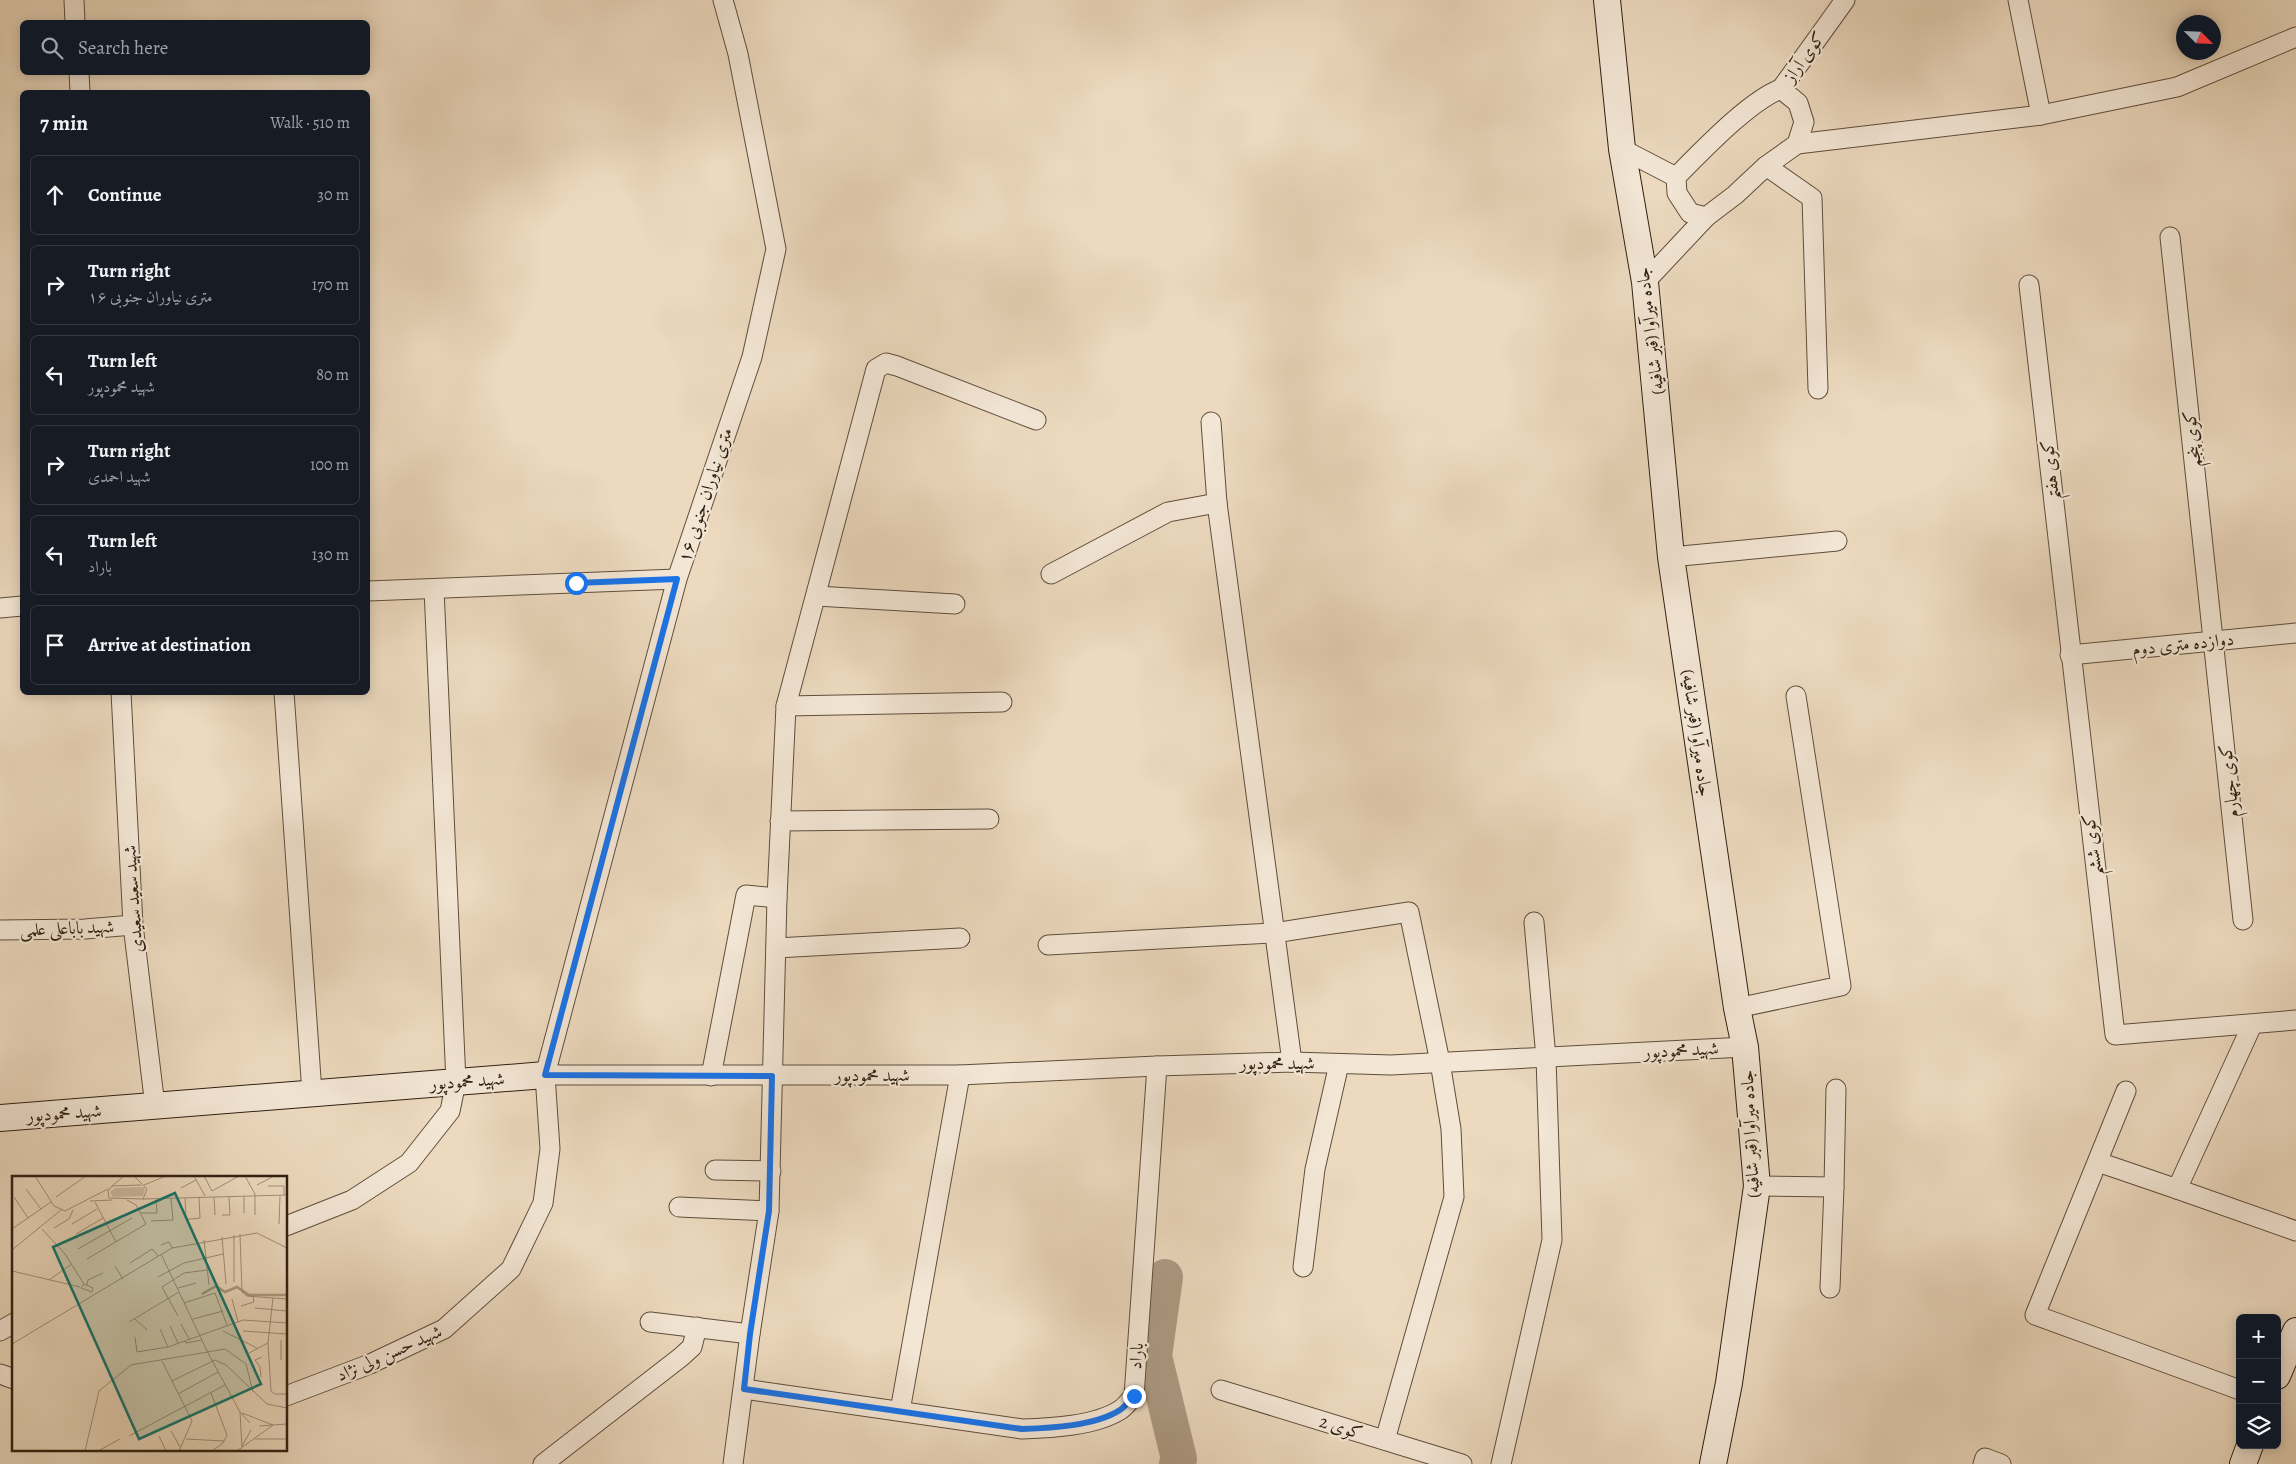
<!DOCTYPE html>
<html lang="en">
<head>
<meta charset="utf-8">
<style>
	:root { --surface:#171b24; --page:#242831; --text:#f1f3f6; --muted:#9ea1a6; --line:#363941 }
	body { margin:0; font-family:Alegreya,Amiri,serif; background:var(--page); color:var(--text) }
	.controls { position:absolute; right:15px; bottom:15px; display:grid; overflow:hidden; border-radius:8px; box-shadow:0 2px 12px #0003 }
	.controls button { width:45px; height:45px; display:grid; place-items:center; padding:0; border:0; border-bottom:1px solid var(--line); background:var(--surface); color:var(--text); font:25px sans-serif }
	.compass { position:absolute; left:2176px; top:15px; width:45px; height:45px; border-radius:50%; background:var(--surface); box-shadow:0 2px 12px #0003; rotate:114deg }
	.stop { position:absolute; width:15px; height:15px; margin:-11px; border:4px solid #1a73e8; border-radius:50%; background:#fff }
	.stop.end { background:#1a73e8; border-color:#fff; box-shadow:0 1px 5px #0008 }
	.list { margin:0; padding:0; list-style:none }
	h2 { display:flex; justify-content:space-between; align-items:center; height:65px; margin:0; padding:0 20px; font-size:21px }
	h2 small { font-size:16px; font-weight:400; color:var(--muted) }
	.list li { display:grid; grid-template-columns:32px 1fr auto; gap:15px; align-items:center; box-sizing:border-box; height:80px; margin:0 10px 10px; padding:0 10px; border:1px solid var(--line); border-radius:8px }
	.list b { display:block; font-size:19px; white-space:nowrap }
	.list p { margin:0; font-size:16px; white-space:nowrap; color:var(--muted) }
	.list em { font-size:16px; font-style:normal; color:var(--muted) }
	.icon { flex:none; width:28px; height:28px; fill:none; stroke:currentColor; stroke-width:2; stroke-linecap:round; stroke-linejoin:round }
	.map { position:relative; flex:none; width:2296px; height:1464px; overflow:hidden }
	.search { position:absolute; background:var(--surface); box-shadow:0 2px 12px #0003; left:20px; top:20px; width:350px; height:55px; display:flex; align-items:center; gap:12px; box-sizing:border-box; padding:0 18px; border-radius:8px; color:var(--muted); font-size:19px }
	.panel { position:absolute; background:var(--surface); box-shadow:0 2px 12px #0003; left:20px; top:90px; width:350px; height:605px; border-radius:8px }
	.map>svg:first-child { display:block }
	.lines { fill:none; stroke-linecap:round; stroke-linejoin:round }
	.river { stroke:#ac9a83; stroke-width:36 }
	.street-casing { stroke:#5f4e3c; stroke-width:21 }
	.secondary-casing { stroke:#302011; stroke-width:28 }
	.street { stroke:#f3e6d5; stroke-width:19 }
	.secondary { stroke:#f3e6d5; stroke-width:26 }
	.route { stroke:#1a73e8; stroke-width:6 }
	.labels { text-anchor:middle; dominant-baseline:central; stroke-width:4.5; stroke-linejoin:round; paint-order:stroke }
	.street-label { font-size:18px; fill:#302011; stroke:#f3e6d5 }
	.inset-river { fill:none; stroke:#ac9a83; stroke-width:2.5 }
	.inset-road { fill:none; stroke:#a18f79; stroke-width:1 }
	.view { fill:#0f766e; fill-opacity:0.15; stroke:#0f766e; stroke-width:2.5 }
	.inset-edge { fill:none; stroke:#302011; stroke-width:2.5 }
</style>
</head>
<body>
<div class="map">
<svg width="2296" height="1464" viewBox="0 0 2296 1464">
	<rect width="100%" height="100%" fill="#ecd9be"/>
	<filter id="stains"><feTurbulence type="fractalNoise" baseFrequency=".004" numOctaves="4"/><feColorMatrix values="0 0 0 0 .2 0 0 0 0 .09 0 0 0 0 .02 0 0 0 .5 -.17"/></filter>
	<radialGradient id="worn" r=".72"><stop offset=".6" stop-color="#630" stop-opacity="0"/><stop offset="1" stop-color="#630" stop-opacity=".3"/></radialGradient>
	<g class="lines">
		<!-- river -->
		<path class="river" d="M1165,1277L1154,1356L1179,1459L1177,1464"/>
		<defs>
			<g id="street">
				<path d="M74,0L75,22"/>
				<path d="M2018,0L2041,115"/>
				<path d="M79,72L80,92"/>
				<path d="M1781,89L1798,103L1804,122L1797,144L1766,166L1735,195L1706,217L1690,213L1677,193L1676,177C1701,152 1750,100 1781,89Z"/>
				<path d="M1781,89L1845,0"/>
				<path d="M1797,144L2041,115L2177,87L2296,37"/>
				<path d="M1622,149L1676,177"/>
				<path d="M1766,166L1812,198L1818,389"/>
				<path d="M2170,237L2243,920"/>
				<path d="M1645,282L1706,217"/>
				<path d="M2029,285L2115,1035L2296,1020"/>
				<path d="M1211,422L1217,503L1292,1062"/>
				<path d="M1671,557L1837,541"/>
				<path d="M1051,574L1168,512L1217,503"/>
				<path d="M368,591L677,579"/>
				<path d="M816,596L955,604"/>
				<path d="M0,608L22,606"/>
				<path d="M2070,655L2296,633"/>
				<path d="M121,692L133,925L155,1106"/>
				<path d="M284,692L312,1093"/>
				<path d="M786,706L1002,702"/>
				<path d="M780,821L989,819"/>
				<path d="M0,930L85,929L133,925"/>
				<path d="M1048,945L1274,933L1409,912L1440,1062L1451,1129L1454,1197L1385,1440"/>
				<path d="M776,948L960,938"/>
				<path d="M1737,1008L1841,986L1796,696"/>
				<path d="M2252,1025L2177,1189L2296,1231"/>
				<path d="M545,1075H960L1157,1066L1292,1062L1391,1065L1745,1047"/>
				<path d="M711,1076L746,895L777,898"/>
				<path d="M2126,1091L2035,1315L2240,1390"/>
				<path d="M2098,1162L2177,1189"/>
				<path d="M715,1170L771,1171"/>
				<path d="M1757,1186L1834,1187L1836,1089"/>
				<path d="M679,1207L769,1211"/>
				<path d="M286,1226L352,1200L409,1163L450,1111L456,1082L434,589"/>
				<path d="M1303,1267L1315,1169L1339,1064"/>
				<path d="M1830,1288L1834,1187"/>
				<path d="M650,1322L750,1334"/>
				<path d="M0,1331L14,1323"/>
				<path d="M0,1374L14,1379"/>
				<path d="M744,1389L1022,1429C1051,1428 1095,1426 1120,1410C1125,1407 1129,1401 1134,1396L1157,1066"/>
				<path d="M1221,1390L1462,1464"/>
				<path d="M286,1396L370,1364L444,1329L511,1269L543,1203L550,1149L545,1075L677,579L752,357L776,249L738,54L723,0"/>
				<path d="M900,1411L960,1075"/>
				<path d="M543,1464L681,1357L692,1347L697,1327"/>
				<path d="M733,1464L750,1334L769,1211L777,898L786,706L876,369L886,363L897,366L1036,420"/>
				<path d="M1501,1464L1552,1240L1546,1058L1534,922"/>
				<path d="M1983,1464L1985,1458L2001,1464"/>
			</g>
			<g id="secondary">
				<path d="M1607,0L1622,149L1645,282L1671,557L1737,1008L1745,1047L1757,1186L1729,1383L1713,1464"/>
				<path d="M0,1118L545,1075"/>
				<path d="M2277,1376L2296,1331"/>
				<path d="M2243,1464L2250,1445"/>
			</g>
		</defs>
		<!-- street casing -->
		<use href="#street" class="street-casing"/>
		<!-- secondary casing -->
		<use href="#secondary" class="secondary-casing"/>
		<!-- street -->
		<use href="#street" class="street"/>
		<!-- secondary -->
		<use href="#secondary" class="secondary"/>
	</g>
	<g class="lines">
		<!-- route -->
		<path class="route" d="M576,583L677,579L545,1075L772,1076L769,1211L750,1334L744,1389L1022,1429C1051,1428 1095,1426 1120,1410C1125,1407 1129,1401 1134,1396"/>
	</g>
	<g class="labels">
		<!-- street labels -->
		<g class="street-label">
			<text transform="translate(1804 57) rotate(-54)">کوی آراز</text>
			<text transform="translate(1650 331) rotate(-97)">جاده میرآوا (قبر شافیه)</text>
			<text transform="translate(2192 439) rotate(-96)">کوی پنجم</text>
			<text transform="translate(2050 470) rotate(-96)">کوی هفتم</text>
			<text transform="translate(705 495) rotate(-72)">۱۶ متری نیاوران جنوبی</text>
			<text transform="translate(2183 644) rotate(-6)">دوازده متری دوم</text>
			<text transform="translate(1697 733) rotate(82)">جاده میرآوا (قبر شافیه)</text>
			<text transform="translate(2229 781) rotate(-96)">کوی چهارم</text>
			<text transform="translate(2092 845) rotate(-97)">کوی ششم</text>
			<text transform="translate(133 899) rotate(-94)">شهید سعید سعیدی</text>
			<text transform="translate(67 928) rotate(-2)">شهید باباعلی علمی</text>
			<text transform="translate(1681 1050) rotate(-3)">شهید محمودپور</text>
			<text x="1277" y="1063">شهید محمودپور</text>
			<text x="872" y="1075">شهید محمودپور</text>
			<text transform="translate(467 1081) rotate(-4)">شهید محمودپور</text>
			<text transform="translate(64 1113) rotate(-4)">شهید محمودپور</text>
			<text transform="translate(1750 1134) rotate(-93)">جاده میرآوا (قبر شافیه)</text>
			<text transform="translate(389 1353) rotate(-24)">شهید حسن ولی نژاد</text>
			<text transform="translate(1136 1356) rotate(-86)">باراد</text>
			<text transform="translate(1341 1427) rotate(17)">کوی 2</text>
		</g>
	</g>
	<!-- overview -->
	<g transform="translate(12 1176)">
		<rect width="275" height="275" fill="#ecd9be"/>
		<path d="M103,12L131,11L133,12L131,20L101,21L98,16Z" fill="#ccbaa1"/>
		<path class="inset-river" d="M190,118L204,110L213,116L225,111L237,119H275"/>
		<path class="inset-road" d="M23,0L42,30L53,35L96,13M122,0L135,13L131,23L97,22L96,15L100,10L129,9M182,0L193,20M192,0L200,15L227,0M233,0L243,18V39M132,9L154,0M245,9L262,0M100,10L112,0M256,10H272V19M169,12L184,4M14,13L29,33M232,20V37M2,21L16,42M44,21L74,0M202,21L203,39M173,22L174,43H180L188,42L187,21M131,23L275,19M78,25L100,24M83,26L104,66M129,37H145L144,24M210,39H218L217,21M139,45L161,44L159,23M60,48L85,33M267,48L268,20M42,52L57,43L61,34M0,53L39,26M30,53L53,78L72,108M64,58L91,42M228,58L230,116L235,120L261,122M222,59V106M210,61L214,108M192,64L197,109M149,69L157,66L160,72M66,73L120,42M0,74L49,34M149,78L196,177L228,236L238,247M75,83L134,48L124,29L115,24M118,87L140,73L146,80M103,90L111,103M0,95L68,111M146,101L172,87L211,78M37,104L60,88M72,108L81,112L80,116L69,112ZM75,109L76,104L91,97M166,112L184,107M220,123L226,146M275,123L261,122L256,167L259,215L263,218H275M172,127L203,117L215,149M229,130L242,126L241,120M243,132L275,135M166,140L150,111L172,97L195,94M123,143L135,154M181,143L211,135M117,146L167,116M169,148L177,163M158,150L166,167M148,153L156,171M211,155L245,172M231,155L275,158M123,161L125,176L156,171L231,144L275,147M269,164V184M173,165L174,167L190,164M0,168L160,72L245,57L275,72M237,177L256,167M150,185L180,245L167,275M249,201L248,191L243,184L250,181M160,205L203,184L214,189L255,228L275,232M199,217L215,259L211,267L200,275M166,218L206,196M228,236L230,271M230,237L261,249M247,250L275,248M159,255L168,271M117,260L213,209M147,260L154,275M174,263L212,265M243,263H275M230,270L239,254M73,275L87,215L119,189L213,173L234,188L241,216M86,275L108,263M225,275L261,249"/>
		<path class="view" d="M163,17L249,208L127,263L41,71Z"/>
		<rect width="275" height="275" class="inset-edge"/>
	</g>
	<rect width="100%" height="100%" filter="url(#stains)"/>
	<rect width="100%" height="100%" fill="url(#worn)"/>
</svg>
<div class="controls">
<button>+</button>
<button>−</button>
<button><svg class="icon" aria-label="layers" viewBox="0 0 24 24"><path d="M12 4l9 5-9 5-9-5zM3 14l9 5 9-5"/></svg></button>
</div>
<svg class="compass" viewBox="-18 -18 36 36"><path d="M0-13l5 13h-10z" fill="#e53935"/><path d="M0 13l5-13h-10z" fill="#9ea1a6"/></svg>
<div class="stop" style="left:576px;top:583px"></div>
<div class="stop end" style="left:1134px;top:1396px"></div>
<div class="search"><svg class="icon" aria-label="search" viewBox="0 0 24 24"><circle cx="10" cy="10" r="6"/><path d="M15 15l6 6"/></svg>Search here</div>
<section class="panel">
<h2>7 min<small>Walk · 510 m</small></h2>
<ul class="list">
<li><svg class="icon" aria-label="ahead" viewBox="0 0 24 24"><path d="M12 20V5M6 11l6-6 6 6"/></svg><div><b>Continue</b></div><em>30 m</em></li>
<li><svg class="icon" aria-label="right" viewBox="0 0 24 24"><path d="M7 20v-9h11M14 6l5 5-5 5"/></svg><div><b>Turn right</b><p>۱۶ متری نیاوران جنوبی</p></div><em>170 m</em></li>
<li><svg class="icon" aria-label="left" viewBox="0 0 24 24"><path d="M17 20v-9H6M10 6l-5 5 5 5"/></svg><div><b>Turn left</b><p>شهید محمودپور</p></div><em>80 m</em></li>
<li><svg class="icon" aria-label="right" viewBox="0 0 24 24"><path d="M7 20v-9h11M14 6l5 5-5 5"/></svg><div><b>Turn right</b><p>شهید احمدی</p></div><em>100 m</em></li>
<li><svg class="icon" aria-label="left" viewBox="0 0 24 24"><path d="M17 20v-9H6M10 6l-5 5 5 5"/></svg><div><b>Turn left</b><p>باراد</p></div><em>130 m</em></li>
<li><svg class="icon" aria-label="arrive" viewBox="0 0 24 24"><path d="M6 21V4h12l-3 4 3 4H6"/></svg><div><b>Arrive at destination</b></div></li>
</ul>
</section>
</div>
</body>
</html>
